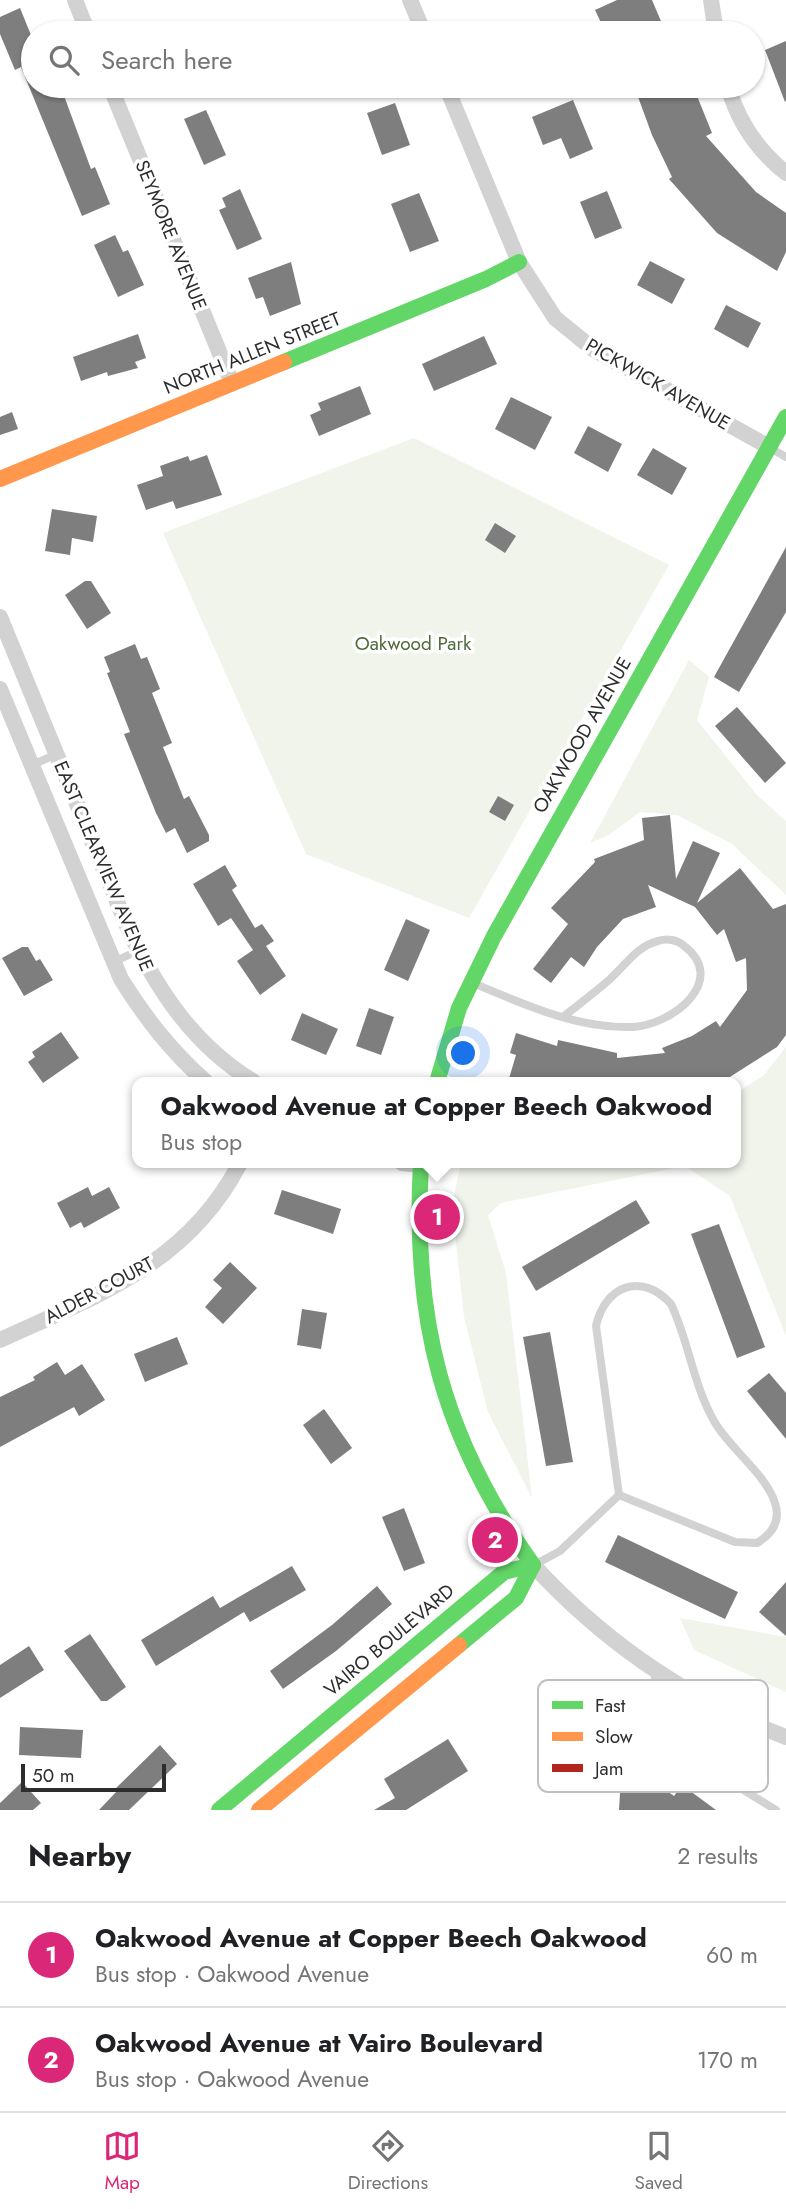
<!DOCTYPE html>
<html lang="en">
<head>
<meta charset="utf-8">
<style>
	:root { --surface:#fff; --page:#f6f6f6; --text:#202124; --muted:#757577; --line:#e0e0e0; --accent:#db2777 }
	body { margin:0; font-family:Jost,sans-serif; background:var(--page); color:var(--text) }
	.scale { position:absolute; left:21px; bottom:18px; width:145px; box-sizing:border-box; padding-left:7px; border:4px solid #2d2d2d; border-top:0; font-size:19px; line-height:24px; white-space:nowrap; color:#2d2d2d; -webkit-text-stroke:5px #fff; paint-order:stroke }
	.you { position:absolute; left:464px; top:1054px; width:24px; height:24px; margin:-18px; border:5px solid #fff; border-radius:50%; background:#1a73e8; box-shadow:0 0 0 10px #1a73e833 }
	.badge { display:grid; place-items:center; width:46px; height:46px; border-radius:50%; background:var(--accent); color:#fff; font-size:23px; font-weight:700 }
	.pin { position:absolute; translate:-50% -50%; border:4px solid #fff; box-shadow:0 2px 7px #0006 }
	.popup { position:absolute; left:132px; top:1077px; width:609px; height:91px; box-sizing:border-box; display:grid; place-content:center; border-radius:14px; background:var(--surface); filter:drop-shadow(0 2px 5px #0005); font-size:23px; white-space:nowrap; color:var(--muted) }
	.popup b { font-size:26px; color:var(--text) }
	.popup::after { content:''; position:absolute; left:50%; top:100%; margin-left:-14px; border:14px solid transparent; border-top-color:var(--surface) }
	.list { margin:0; padding:0; list-style:none }
	h2 { display:flex; justify-content:space-between; align-items:center; height:91px; margin:0; padding:0 28px; font-size:30px }
	h2 small { font-size:23px; font-weight:400; color:var(--muted) }
	.list li { display:grid; grid-template-columns:46px 1fr auto; gap:21px; align-items:center; box-sizing:border-box; height:105px; padding:0 28px; border-top:2px solid var(--line) }
	.list b { display:block; font-size:26px; white-space:nowrap }
	.list p { margin:0; font-size:23px; white-space:nowrap; color:var(--muted) }
	.list em { font-size:23px; font-style:normal; color:var(--muted) }
	.icon { flex:none; width:38px; height:38px; fill:none; stroke:currentColor; stroke-width:2; stroke-linecap:round; stroke-linejoin:round }
	.map { position:relative; flex:none; width:786px; height:1810px; overflow:hidden }
	.search { position:absolute; background:var(--surface); box-shadow:0 2px 5px #0004; left:21px; right:21px; top:21px; height:77px; display:flex; align-items:center; gap:18px; box-sizing:border-box; padding:0 24px; border-radius:38px; color:var(--muted); font-size:26px }
	.sheet { height:301px; background:var(--surface) }
	nav { display:flex; justify-content:space-around; align-items:center; box-sizing:border-box; height:98px; border-top:2px solid var(--line); background:var(--surface); font-size:19px; color:var(--muted) }
	nav a { display:grid; justify-items:center; gap:4px }
	nav .on { color:var(--accent) }
	.map>svg:first-child { display:block }
	.green { fill:#f0f4eb }
	.building { fill:#7e7e7e }
	.lines { fill:none; stroke-linecap:round; stroke-linejoin:round }
	.lane { stroke:#d2d2d2; stroke-width:8 }
	.street { stroke:#d2d2d2; stroke-width:16 }
	.fast { stroke:#63d668; stroke-width:16 }
	.slow { stroke:#ff974d; stroke-width:16 }
	.labels { text-anchor:middle; dominant-baseline:central; stroke-width:7; stroke-linejoin:round; paint-order:stroke }
	.street-label { font-size:19px; fill:#2d2d2d; stroke:#fff }
	.park-label { font-size:19px; fill:#4f6a3a; stroke:#fff }
	.key { fill:#fff; stroke:#c0c0c0; stroke-width:2 }
	.key-label { font-size:19px; fill:#2d2d2d }
</style>
</head>
<body>
<div class="map">
<svg width="786" height="1810" viewBox="0 0 786 1810">
	<rect width="100%" height="100%" fill="#fff"/>
	<!-- green -->
	<g class="green">
		<path d="M414,438L669,565L469,918L306,854L163,533Z"/>
		<path d="M689,660L709,677L697,720L756,794L786,821V895L732,844L677,815L640,812L609,835L590,843Z"/>
		<path d="M786,1047V1336L730,1196L685,1166L501,1203L488,1215L506,1273L532,1498L488,1412L464,1317L452,1205L461,1163H736V1093L763,1076Z"/>
		<path d="M680,1618L786,1637V1692L694,1650Z"/>
	</g>
	<!-- building -->
	<g class="building">
		<path d="M617,0H652L666,33H606L595,10Z"/>
		<path d="M20,8L33,40V86H54L58,95L63,93L91,169L95,167L110,204L82,216L21,67L15,70L0,34V17Z"/>
		<path d="M786,41V101L785,102L765,50Z"/>
		<path d="M634,86H693L712,133L706,136L756,192L786,213V252L777,271L717,233L669,179L672,177L652,135Z"/>
		<path d="M573,100L593,149L570,159L561,138L543,145L532,117Z"/>
		<path d="M395,103L410,145L382,155L367,113Z"/>
		<path d="M206,110L226,155L204,165L184,119Z"/>
		<path d="M240,189L262,239L237,250L219,210L226,207L222,198Z"/>
		<path d="M607,191L622,228L595,239L580,202Z"/>
		<path d="M419,193L439,241L410,252L391,204Z"/>
		<path d="M115,235L123,252L128,250L144,285L118,297L94,245Z"/>
		<path d="M650,261L685,279L672,304L637,285Z"/>
		<path d="M291,262L301,304L270,316L263,297L256,299L248,278Z"/>
		<path d="M726,305L761,323L748,348L714,329Z"/>
		<path d="M138,334L146,358L135,362L138,368L108,376L107,372L81,381L73,357Z"/>
		<path d="M484,336L497,364L434,391L422,364Z"/>
		<path d="M360,386L371,414L319,436L310,415L321,410L318,403Z"/>
		<path d="M511,397L552,417L535,450L495,429Z"/>
		<path d="M12,412L18,429L0,435V417Z"/>
		<path d="M588,426L622,444L608,472L574,453Z"/>
		<path d="M653,448L687,468L672,495L637,475Z"/>
		<path d="M207,455L222,495L176,509L173,501L146,510L137,485L163,476L160,466L188,456L190,461Z"/>
		<path d="M52,509L97,516L93,542L72,538L70,555L45,551Z"/>
		<path d="M495,523L516,536L505,553L485,540Z"/>
		<path d="M786,547V612L739,692L714,677Z"/>
		<path d="M85,581H91L111,613L87,629L65,595Z"/>
		<path d="M135,644L141,659L147,657L160,689L152,693L172,743L163,747L184,799L189,796L209,835V841L187,853L175,828L166,833L156,813L124,734L130,732L107,673L110,672L104,657Z"/>
		<path d="M737,707L786,763L765,783L715,726Z"/>
		<path d="M498,796L514,805L505,821L489,812Z"/>
		<path d="M670,815L676,879L693,841L720,853L697,903L740,868L773,909L786,904V1035L777,1047L722,1082H508L516,1055L510,1053L516,1033L557,1046L558,1040L617,1053V1058L665,1053L662,1048L692,1036L716,1021L720,1027L747,990L746,958L736,962L724,929L717,935L695,907L648,885L656,907L623,919L597,947L584,967L571,957L551,983L533,969L568,924L551,908L595,862L594,859L644,840L642,818Z"/>
		<path d="M225,865L237,886L232,890L255,928L262,924L274,941L266,946L286,976L260,995L237,961L253,950L231,918L218,926L193,884Z"/>
		<path d="M406,919L430,930L408,981L384,970Z"/>
		<path d="M22,947H28L36,961L40,959L53,980L24,996L2,958Z"/>
		<path d="M369,1008L394,1017L381,1055L356,1046Z"/>
		<path d="M302,1013L338,1029L326,1055L291,1040Z"/>
		<path d="M61,1032L79,1058L43,1083L28,1062L35,1057L32,1052Z"/>
		<path d="M88,1187L92,1196L109,1187L120,1208L84,1228L81,1222L70,1228L57,1203Z"/>
		<path d="M282,1190L341,1209L333,1234L274,1214Z"/>
		<path d="M636,1200L650,1223L536,1291L522,1267Z"/>
		<path d="M719,1224L765,1347L737,1358L691,1234Z"/>
		<path d="M230,1262L257,1288L223,1324L205,1307L222,1288L213,1280Z"/>
		<path d="M302,1309L327,1313L321,1349L297,1345Z"/>
		<path d="M550,1332L573,1462L546,1466L523,1337Z"/>
		<path d="M177,1337L188,1364L145,1382L134,1354Z"/>
		<path d="M57,1362L65,1375L82,1364L105,1400L79,1416L74,1407L0,1447V1397L35,1380L33,1377Z"/>
		<path d="M769,1373L786,1393V1439L747,1391Z"/>
		<path d="M324,1409L352,1448L331,1464L303,1425Z"/>
		<path d="M404,1508L425,1563L404,1571L382,1517Z"/>
		<path d="M618,1535L738,1592L725,1619L605,1562Z"/>
		<path d="M292,1566L306,1590L250,1622L244,1612L156,1666L141,1640L213,1596L220,1608Z"/>
		<path d="M786,1582V1636L759,1612Z"/>
		<path d="M377,1586L392,1604L336,1651L283,1689L270,1671L332,1625Z"/>
		<path d="M90,1634L126,1687L107,1701H101L64,1651Z"/>
		<path d="M29,1646L44,1670L0,1698V1665Z"/>
		<path d="M20,1727L83,1730L81,1758L19,1755Z"/>
		<path d="M448,1739L468,1771L406,1810H374L395,1798L384,1779Z"/>
		<path d="M597,1740L674,1796L682,1785L716,1810H619L620,1793L574,1759L585,1744L591,1748Z"/>
		<path d="M160,1745L177,1764L129,1810H99L117,1791L115,1789Z"/>
		<path d="M22,1782L41,1803L33,1810H0V1803Z"/>
	</g>
	<g class="lines">
		<!-- lane -->
		<g class="lane">
			<path d="M772,449L786,457"/>
			<path d="M32,765L57,754"/>
			<path d="M114,962L139,950"/>
			<path d="M473,983C523,1004 577,1029 633,1027C672,1025 730,980 683,945C677,940 667,938 658,941C637,946 625,966 609,980C594,993 578,1005 563,1017"/>
			<path d="M536,1564L560,1551L619,1495L735,1542L757,1543C772,1534 781,1521 775,1503C766,1474 729,1448 714,1421C693,1384 689,1342 671,1304C641,1271 605,1286 596,1326L619,1495"/>
			<path d="M658,1673L633,1722L776,1810"/>
		</g>
		<!-- street -->
		<g class="street">
			<path d="M75,0L88,33"/>
			<path d="M410,0L424,33"/>
			<path d="M711,0L716,33"/>
			<path d="M110,86L232,383"/>
			<path d="M446,86L519,262L555,318L593,349L769,447"/>
			<path d="M728,86C738,122 757,150 786,173"/>
			<path d="M0,617L130,933C160,994 195,1046 254,1082"/>
			<path d="M0,689L121,979C146,1019 171,1051 206,1082"/>
			<path d="M402,1163L420,1165"/>
			<path d="M0,1340C98,1295 188,1264 240,1163"/>
			<path d="M533,1565C604,1642 688,1700 786,1737"/>
		</g>
		<!-- fast -->
		<g class="fast">
			<path d="M284,362L486,279L519,262"/>
			<path d="M437,1082L459,1008L494,936L786,417"/>
			<path d="M421,1163C412,1319 442,1437 533,1565"/>
			<path d="M459,1645L516,1598L533,1565"/>
			<path d="M219,1810L504,1572L533,1565"/>
		</g>
		<!-- slow -->
		<g class="slow">
			<path d="M0,479L284,362"/>
			<path d="M259,1810L459,1645"/>
		</g>
	</g>
	<g class="labels">
		<!-- street labels -->
		<g class="street-label">
			<text transform="translate(171 235) rotate(68)">SEYMORE AVENUE</text>
			<text transform="translate(252 353) rotate(-22)">NORTH ALLEN STREET</text>
			<text transform="translate(658 384) rotate(30)">PICKWICK AVENUE</text>
			<text transform="translate(582 735) rotate(-60)">OAKWOOD AVENUE</text>
			<text transform="translate(104 866) rotate(67)">EAST CLEARVIEW AVENUE</text>
			<text transform="translate(99 1290) rotate(-28)">ALDER COURT</text>
			<text transform="translate(389 1640) rotate(-40)">VAIRO BOULEVARD</text>
		</g>
		<!-- park labels -->
		<g class="park-label">
			<text x="413" y="643">Oakwood Park</text>
		</g>
	</g>
	<!-- legend -->
	<rect x="538" y="1680" width="230" height="112" rx="10" class="key"/>
	<rect x="552" y="1701" width="31" height="8" fill="#63d668"/>
	<rect x="552" y="1732" width="31" height="9" fill="#ff974d"/>
	<rect x="552" y="1764" width="31" height="8" fill="#b3261e"/>
	<g class="key-label">
		<text x="595" y="1712">Fast</text>
		<text x="595" y="1743">Slow</text>
		<text x="595" y="1775">Jam</text>
	</g>
</svg>
<div class="scale">50 m</div>
<div class="you"></div>
<div class="pin badge" style="left:437px;top:1217px">1</div>
<div class="popup"><b>Oakwood Avenue at Copper Beech Oakwood</b>Bus stop</div>
<div class="pin badge" style="left:495px;top:1540px">2</div>
<div class="search"><svg class="icon" aria-label="search" viewBox="0 0 24 24"><circle cx="10" cy="10" r="6"/><path d="M15 15l6 6"/></svg>Search here</div>
</div>
<section class="sheet">
<h2>Nearby<small>2 results</small></h2>
<ul class="list">
<li><span class="badge">1</span><div><b>Oakwood Avenue at Copper Beech Oakwood</b><p>Bus stop · Oakwood Avenue</p></div><em>60 m</em></li>
<li><span class="badge">2</span><div><b>Oakwood Avenue at Vairo Boulevard</b><p>Bus stop · Oakwood Avenue</p></div><em>170 m</em></li>
</ul>
</section>
<nav>
<a class="on"><svg class="icon" aria-label="map" viewBox="0 0 24 24"><path d="M3 6l6-2 6 2 6-2v14l-6 2-6-2-6 2zM9 4v14M15 6v14"/></svg>Map</a>
<a><svg class="icon" aria-label="directions" viewBox="0 0 24 24"><path d="M12 3l9 9-9 9-9-9zM9 14v-3h6M13 9l2 2-2 2"/></svg>Directions</a>
<a><svg class="icon" aria-label="saved" viewBox="0 0 24 24"><path d="M7 4h10v16l-5-4-5 4z"/></svg>Saved</a>
</nav>
</body>
</html>
